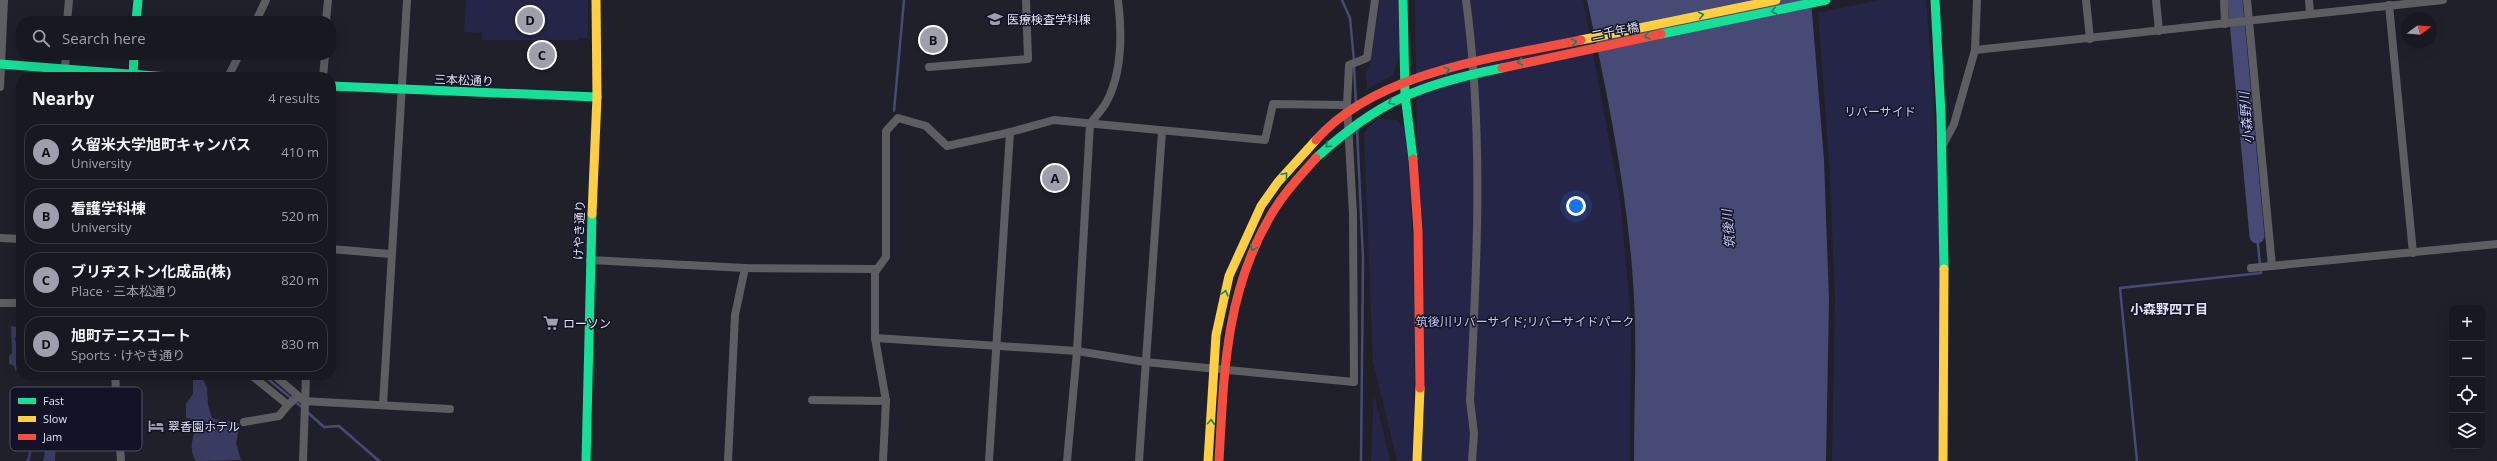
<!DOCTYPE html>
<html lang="en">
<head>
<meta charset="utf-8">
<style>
	:root { --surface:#181820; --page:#212129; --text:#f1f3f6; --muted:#9fa0a5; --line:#36373e; --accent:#9e9fac }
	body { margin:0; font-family:"Open Sans","Noto Sans JP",sans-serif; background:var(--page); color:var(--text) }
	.controls { position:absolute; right:12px; bottom:12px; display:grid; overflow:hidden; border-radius:8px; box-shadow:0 4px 16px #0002 }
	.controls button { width:36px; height:36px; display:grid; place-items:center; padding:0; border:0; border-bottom:1px solid var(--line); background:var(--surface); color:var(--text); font:20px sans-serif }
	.compass { position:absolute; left:2401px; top:12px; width:36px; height:36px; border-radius:50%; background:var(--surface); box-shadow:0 4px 16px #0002; rotate:74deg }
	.you { position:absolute; left:1576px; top:206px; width:14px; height:14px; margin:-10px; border:3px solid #fff; border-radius:50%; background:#1a73e8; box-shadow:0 0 0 6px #1a73e833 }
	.badge { display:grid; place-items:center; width:26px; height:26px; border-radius:50%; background:var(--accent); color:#111; font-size:13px; font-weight:700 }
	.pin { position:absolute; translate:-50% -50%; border:2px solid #fff; box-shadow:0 1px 4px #0006 }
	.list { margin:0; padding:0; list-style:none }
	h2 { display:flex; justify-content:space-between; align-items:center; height:52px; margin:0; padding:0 16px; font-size:17px }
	h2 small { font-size:13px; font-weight:400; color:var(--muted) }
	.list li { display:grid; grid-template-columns:26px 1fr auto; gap:12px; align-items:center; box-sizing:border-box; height:56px; margin:0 8px 8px; padding:0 8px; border:1px solid var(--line); border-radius:16px }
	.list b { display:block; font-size:15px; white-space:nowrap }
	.list p { margin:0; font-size:13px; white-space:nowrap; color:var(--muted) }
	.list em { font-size:13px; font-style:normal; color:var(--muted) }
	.icon { flex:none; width:22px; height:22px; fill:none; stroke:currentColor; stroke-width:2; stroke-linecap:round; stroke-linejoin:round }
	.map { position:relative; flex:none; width:2497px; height:461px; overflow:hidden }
	.search { position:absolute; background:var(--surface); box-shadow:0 4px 16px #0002; left:16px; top:16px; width:320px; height:44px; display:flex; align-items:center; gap:10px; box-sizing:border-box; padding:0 14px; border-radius:16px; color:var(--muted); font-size:15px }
	.panel { position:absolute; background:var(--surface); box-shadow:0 4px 16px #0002; left:16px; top:72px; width:320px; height:308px; border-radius:16px }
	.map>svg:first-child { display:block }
	.green { fill:#252647 }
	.forest { fill:#393b61 }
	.water { fill:#474a74 }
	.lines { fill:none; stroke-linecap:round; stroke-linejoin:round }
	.stream { stroke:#474a74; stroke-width:2.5 }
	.river { stroke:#474a74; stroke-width:15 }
	.street { stroke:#5d5d62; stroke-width:8 }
	.fast { stroke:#16e098; stroke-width:9 }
	.slow { stroke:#ffcf43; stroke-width:9 }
	.jam { stroke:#f24e42; stroke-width:9 }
	.oneway { stroke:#148465 }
	.labels { text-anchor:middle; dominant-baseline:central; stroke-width:3; stroke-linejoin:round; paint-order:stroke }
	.poi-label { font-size:12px; fill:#e2e4f2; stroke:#121326; text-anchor:start }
	.street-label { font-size:12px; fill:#e2e4f2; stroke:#121326 }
	.park-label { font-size:12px; fill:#c4c8f5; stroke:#121326 }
	.water-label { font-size:13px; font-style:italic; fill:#c5caf6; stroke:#121326 }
	.neighbourhood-label { font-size:13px; font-weight:bold; fill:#e2e4f2; stroke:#121326 }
	.key { fill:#121326; stroke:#505263; stroke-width:1 }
	.key-label { font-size:11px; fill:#e2e4f2 }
</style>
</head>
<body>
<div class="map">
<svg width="2497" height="461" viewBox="0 0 2497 461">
	<rect width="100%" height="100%" fill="#20202b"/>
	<!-- green -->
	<g class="green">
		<path d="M466,0H588V38H578V40H482V33L464,32Z"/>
		<path d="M1380,0H1397L1400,50L1393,75L1367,89L1366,72L1370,65Z"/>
		<path d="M1415,0H1583L1620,200L1631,318L1630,461H1414L1420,365Z"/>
		<path d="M1879,0H1926C1939,153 1944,307 1938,461H1832L1835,298L1829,159L1818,13Z"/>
		<path d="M1379,118L1396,120L1406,131C1414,242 1417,350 1412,461H1397L1373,361L1364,132Z"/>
		<path d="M1374,394L1390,461H1371Z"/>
	</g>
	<!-- forest -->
	<g class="forest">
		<path d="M11,326L21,328V333H18L15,338L16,344L21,345V366L15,371L14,366L9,364V356L12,353Z"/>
		<path d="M193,375H201L207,388L208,405L212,418C223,422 229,418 240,424L236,443L241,460L196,461C187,446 195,437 196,420L186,418V404L193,394Z"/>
		<path d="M23,394L27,398L28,420L40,425L42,432L34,434L30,461H26L30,450L29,431L24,426Z"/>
		<path d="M47,442H56L55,461H43Z"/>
	</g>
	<!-- water -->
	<path class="water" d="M1587,0H1811L1824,160L1829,300L1826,461H1634C1634,415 1636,368 1635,322C1632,213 1610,106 1587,0Z"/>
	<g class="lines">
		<!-- stream -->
		<g class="stream">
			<path d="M1342,0L1350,18L1354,61"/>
			<path d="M1354,66L1356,105"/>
			<path d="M894,111L904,0"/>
			<path d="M1357,128L1363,259L1361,461"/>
			<path d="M263,375L303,408"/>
			<path d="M306,411L324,427L339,426L379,461"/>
			<path d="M2137,461L2120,288L2261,273L2257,236"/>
		</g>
		<!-- river -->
		<path class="river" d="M2235,0L2257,236"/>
		<!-- street -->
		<g class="street">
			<path d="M1466,0C1484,132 1477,268 1470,400L1474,434L1472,461"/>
			<path d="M2086,0L2090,39"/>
			<path d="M2156,0L2159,31"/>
			<path d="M2224,0L2225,24"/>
			<path d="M2247,0L2272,266"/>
			<path d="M2309,0L2310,13"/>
			<path d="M2389,5L2413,253"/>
			<path d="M67,21L69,0"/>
			<path d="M256,21L266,0"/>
			<path d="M326,21L328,0"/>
			<path d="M1975,50L1977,0"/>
			<path d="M929,67L1028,59L1026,0"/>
			<path d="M65,68L66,55"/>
			<path d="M228,77L239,55"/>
			<path d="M323,77L325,55"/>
			<path d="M0,87L4,0"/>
			<path d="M1347,105L1349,65L1367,58L1375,0"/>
			<path d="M1943,145L1954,124L1975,50L2443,0"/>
			<path d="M0,238L21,239"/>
			<path d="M331,249L390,254"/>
			<path d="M590,260L745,268L875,269V338L886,401L883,461"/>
			<path d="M2251,268L2497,244"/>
			<path d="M875,272L886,257V131L898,118L926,126L947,146L1007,133L1054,120L1265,140L1273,104L1347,105L1353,214L1354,382L1145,362L1077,351L875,338"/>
			<path d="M0,303H21"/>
			<path d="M115,375L121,461"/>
			<path d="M251,375L288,405L298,396"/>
			<path d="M274,375L304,401L450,409"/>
			<path d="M812,400L886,401"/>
			<path d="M383,405L407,0"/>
			<path d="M244,422L279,416L288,405"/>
			<path d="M303,461L306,375"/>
			<path d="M728,461L735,315L745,268"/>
			<path d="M989,461L1010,132"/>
			<path d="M1067,461L1077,351L1090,124C1095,117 1103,109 1107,101C1122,72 1122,32 1118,0"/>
			<path d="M1139,461L1162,131"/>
		</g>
		<!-- fast -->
		<g class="fast">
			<path d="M1403,0L1405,95L1413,159"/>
			<path d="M1935,0L1941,115L1944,269"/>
			<path d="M136,21L138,0"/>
			<path d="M1661,34L1826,0"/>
			<path d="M0,64L168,77"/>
			<path d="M133,76L134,55"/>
			<path d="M331,86L597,97"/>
			<path d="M1316,158C1378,101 1421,84 1502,68"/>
			<path d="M586,461L592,214"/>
		</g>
		<!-- slow -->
		<g class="slow">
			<path d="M1581,40L1776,0"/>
			<path d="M592,214L597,97L596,0"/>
			<path d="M1208,461L1216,335L1229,276L1261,206L1278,182L1316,140"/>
			<path d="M1417,461L1420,388"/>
			<path d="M1943,461L1944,269"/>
		</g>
		<!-- jam -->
		<g class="jam">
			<path d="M1502,68L1661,34"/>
			<path d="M1316,140C1377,71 1495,58 1581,40"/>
			<path d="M1413,159L1418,231L1420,388"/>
			<path d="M1219,461C1224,373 1225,293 1271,215C1283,194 1300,176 1316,158"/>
		</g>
	</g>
	<!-- one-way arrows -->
	<defs><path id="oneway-chevron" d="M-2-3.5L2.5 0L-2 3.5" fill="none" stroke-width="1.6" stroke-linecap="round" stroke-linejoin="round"/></defs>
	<g class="oneway">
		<use href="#oneway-chevron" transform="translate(1774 11) rotate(169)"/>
		<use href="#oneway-chevron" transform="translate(1701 15) rotate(-12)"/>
		<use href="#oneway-chevron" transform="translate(1647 36) rotate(169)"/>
		<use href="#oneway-chevron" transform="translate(1574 42) rotate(-12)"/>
		<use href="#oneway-chevron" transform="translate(1520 62) rotate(169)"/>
		<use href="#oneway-chevron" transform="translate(1447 70) rotate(-17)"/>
		<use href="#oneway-chevron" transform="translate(1391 102) rotate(151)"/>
		<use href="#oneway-chevron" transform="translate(1328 145) rotate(138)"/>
		<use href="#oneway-chevron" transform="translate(1285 175) rotate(-49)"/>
		<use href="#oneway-chevron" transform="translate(1253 248) rotate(114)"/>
		<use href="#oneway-chevron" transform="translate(1225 293) rotate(-75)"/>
		<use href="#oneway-chevron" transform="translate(1211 422) rotate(-86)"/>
	</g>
	<!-- icons -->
	<defs>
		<symbol id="university-bare" viewBox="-9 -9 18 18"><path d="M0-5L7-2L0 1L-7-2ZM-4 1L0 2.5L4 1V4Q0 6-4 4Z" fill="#9e9fac" stroke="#121326" stroke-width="2.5" paint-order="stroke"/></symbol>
		<symbol id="supermarket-bare" viewBox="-9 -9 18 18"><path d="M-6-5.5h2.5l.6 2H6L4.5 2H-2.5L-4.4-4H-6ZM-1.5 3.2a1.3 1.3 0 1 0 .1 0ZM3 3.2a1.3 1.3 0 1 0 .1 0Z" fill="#9e9fac" stroke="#121326" stroke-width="2.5" paint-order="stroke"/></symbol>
		<symbol id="hotel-bare" viewBox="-9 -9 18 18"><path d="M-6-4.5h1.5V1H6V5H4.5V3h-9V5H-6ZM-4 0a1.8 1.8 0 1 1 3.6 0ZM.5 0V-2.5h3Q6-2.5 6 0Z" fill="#9e9fac" stroke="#121326" stroke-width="2.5" paint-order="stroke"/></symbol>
	</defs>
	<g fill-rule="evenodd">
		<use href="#university-bare" x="984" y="8" width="22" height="22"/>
		<use href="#supermarket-bare" x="540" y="312" width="22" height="22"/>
		<use href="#hotel-bare" x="145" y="415" width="22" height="22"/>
	</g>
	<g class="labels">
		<!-- poi labels -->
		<g class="poi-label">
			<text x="1007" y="19">医療検査学科棟</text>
			<text x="563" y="323">ローソン</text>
			<text x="168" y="426">翠香園ホテル</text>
		</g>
		<!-- street labels -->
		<g class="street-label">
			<text transform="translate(1615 31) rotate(-11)">二千年橋</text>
			<text transform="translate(464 80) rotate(2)">三本松通り</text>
			<text transform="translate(579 230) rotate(-88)">けやき通り</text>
		</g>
		<!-- park labels -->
		<g class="park-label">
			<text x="1880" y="111">リバーサイド</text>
			<text x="1525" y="321">筑後川リバーサイド;リバーサイドパーク</text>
		</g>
		<!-- water labels -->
		<g class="water-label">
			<text transform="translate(2246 118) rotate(-95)">小森野川</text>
			<text transform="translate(1728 229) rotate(-95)">筑後川</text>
		</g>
		<!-- neighbourhood labels -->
		<g class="neighbourhood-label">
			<text x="2169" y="309">小森野四丁目</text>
		</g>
	</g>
	<!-- legend -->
	<rect x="10" y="387" width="132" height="64" rx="6" class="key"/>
	<rect x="18" y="398" width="18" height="6" fill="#16e098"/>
	<rect x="18" y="416" width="18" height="6" fill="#ffcf43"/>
	<rect x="18" y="434" width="18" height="6" fill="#f24e42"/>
	<g class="key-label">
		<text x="43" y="405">Fast</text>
		<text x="43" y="423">Slow</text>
		<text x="43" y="441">Jam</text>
	</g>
</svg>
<div class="controls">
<button>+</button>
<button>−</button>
<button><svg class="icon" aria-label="locate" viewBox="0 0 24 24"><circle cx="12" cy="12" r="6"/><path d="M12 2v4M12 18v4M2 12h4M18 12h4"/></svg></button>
<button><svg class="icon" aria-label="layers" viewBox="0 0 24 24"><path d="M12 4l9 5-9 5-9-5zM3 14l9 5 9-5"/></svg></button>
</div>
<svg class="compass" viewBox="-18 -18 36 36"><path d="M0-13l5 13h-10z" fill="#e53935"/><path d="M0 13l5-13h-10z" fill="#9fa0a5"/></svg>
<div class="you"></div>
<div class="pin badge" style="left:1055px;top:178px">A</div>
<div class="pin badge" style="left:933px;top:40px">B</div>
<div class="pin badge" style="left:542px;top:55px">C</div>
<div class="pin badge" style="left:530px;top:20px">D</div>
<div class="search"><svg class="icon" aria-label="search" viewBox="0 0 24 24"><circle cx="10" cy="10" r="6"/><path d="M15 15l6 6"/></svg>Search here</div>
<section class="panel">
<h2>Nearby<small>4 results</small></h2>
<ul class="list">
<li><span class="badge">A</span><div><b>久留米大学旭町キャンパス</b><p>University</p></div><em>410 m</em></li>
<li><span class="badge">B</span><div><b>看護学科棟</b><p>University</p></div><em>520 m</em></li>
<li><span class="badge">C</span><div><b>ブリヂストン化成品(株)</b><p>Place · 三本松通り</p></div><em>820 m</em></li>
<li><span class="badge">D</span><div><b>旭町テニスコート</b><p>Sports · けやき通り</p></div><em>830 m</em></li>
</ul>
</section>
</div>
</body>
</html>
